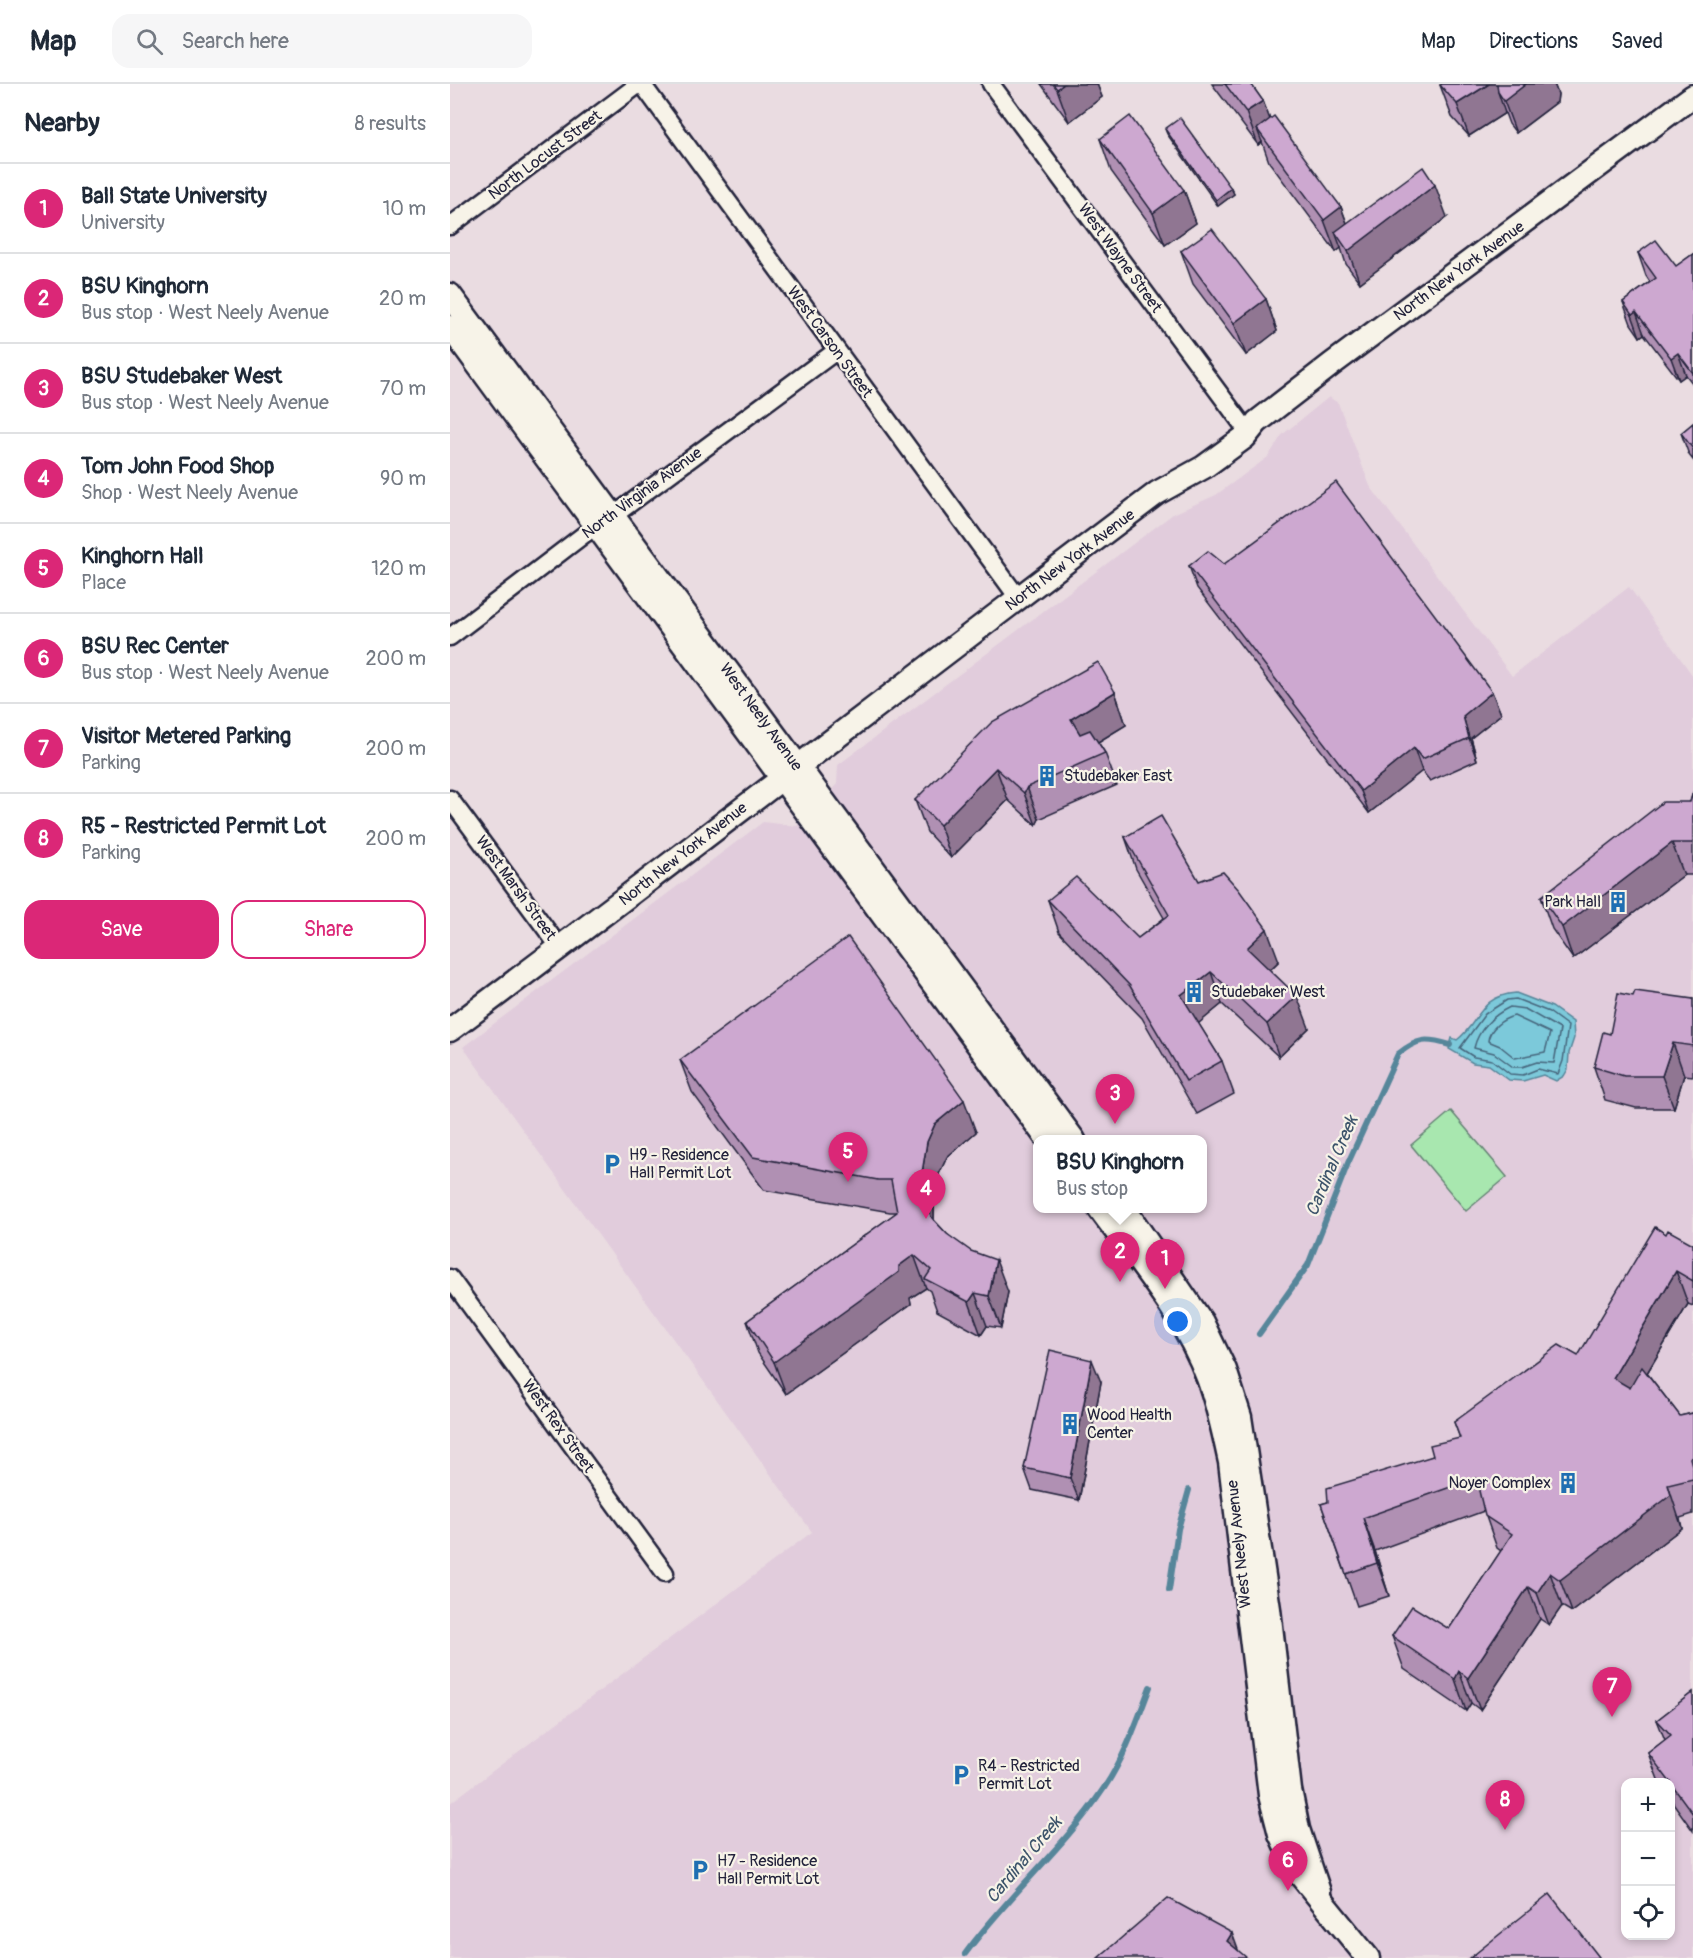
<!DOCTYPE html>
<html lang="en">
<head>
<meta charset="utf-8">
<style>
	:root { --surface:#fff; --page:#f6f6f7; --text:#1f2937; --muted:#747a83; --line:#e0e1e3; --accent:#db2777 }
	body { margin:0; font-family:Pangolin,sans-serif; background:var(--page); color:var(--text) }
	.controls { position:absolute; right:18px; bottom:18px; display:grid; overflow:hidden; border-radius:12px; box-shadow:0 3px 9px #0003 }
	.controls button { width:54px; height:54px; display:grid; place-items:center; padding:0; border:0; border-bottom:2px solid var(--line); background:var(--surface); color:var(--text); font:30px sans-serif }
	.you { position:absolute; left:728px; top:1238px; width:21px; height:21px; margin:-15px; border:4px solid #fff; border-radius:50%; background:#1a73e8; box-shadow:0 0 0 9px #1a73e833 }
	.badge { display:grid; place-items:center; width:39px; height:39px; border-radius:50%; background:var(--accent); color:#fff; font-size:20px; font-weight:700 }
	.pin { position:absolute; translate:-50% -50px; filter:drop-shadow(0 2px 3px #0008) }
	.pin::after { content:''; position:absolute; top:32px; width:21px; height:18px; background:inherit; clip-path:polygon(0 0,100% 0,50% 100%) }
	.popup { position:absolute; left:583px; top:1051px; width:174px; height:78px; box-sizing:border-box; display:grid; place-content:center; border-radius:12px; background:var(--surface); filter:drop-shadow(0 2px 4px #0005); font-size:20px; white-space:nowrap; color:var(--muted) }
	.popup b { font-size:22px; color:var(--text) }
	.popup::after { content:''; position:absolute; left:50%; top:100%; margin-left:-12px; border:12px solid transparent; border-top-color:var(--surface) }
	.list { margin:0; padding:0; list-style:none }
	h2 { display:flex; justify-content:space-between; align-items:center; height:78px; margin:0; padding:0 24px; font-size:26px }
	h2 small { font-size:20px; font-weight:400; color:var(--muted) }
	.list li { display:grid; grid-template-columns:39px 1fr auto; gap:18px; align-items:center; box-sizing:border-box; height:90px; padding:0 24px; border-top:2px solid var(--line) }
	.list b { display:block; font-size:22px; white-space:nowrap }
	.list p { margin:0; font-size:20px; white-space:nowrap; color:var(--muted) }
	.list em { font-size:20px; font-style:normal; color:var(--muted) }
	.actions { display:flex; gap:12px; padding:18px 24px }
	.actions a { flex:1; padding:14px 0; border:2px solid var(--accent); border-radius:18px; text-align:center; font-size:21px; color:var(--accent) }
	.actions .main { background:var(--accent); color:#fff }
	.icon { flex:none; width:33px; height:33px; fill:none; stroke:currentColor; stroke-width:2; stroke-linecap:round; stroke-linejoin:round }
	.map { position:relative; flex:none; width:1243px; height:1874px; overflow:hidden }
	header { display:flex; align-items:center; gap:36px; box-sizing:border-box; height:84px; padding:0 30px; background:var(--surface); border-bottom:2px solid var(--line) }
	header strong { font-size:28px }
	nav { display:flex; gap:33px; margin-inline-start:auto; font-size:21px }
	.search { width:420px; height:54px; background:var(--page); display:flex; align-items:center; gap:15px; box-sizing:border-box; padding:0 21px; border-radius:18px; color:var(--muted); font-size:22px }
	main { display:flex }
	aside { flex:1; background:var(--surface) }
	.map>svg:first-child { display:block }
	.built { fill:#e1ccdc; fill-rule:evenodd }
	.garden { fill:#a8e7af; stroke:#658475; stroke-width:1.5 }
	.water { fill:#7bc9da; stroke:#57869a; stroke-width:1.5 }
	.lines { fill:none; stroke-linecap:round; stroke-linejoin:round }
	.shore { stroke:#46657b; stroke-width:1.5 }
	.stream { stroke:#57869a; stroke-width:6 }
	.street-casing { stroke:#22223b; stroke-width:21 }
	.secondary-casing { stroke:#22223b; stroke-width:27 }
	.street { stroke:#f7f3e8; stroke-width:16 }
	.secondary { stroke:#f7f3e8; stroke-width:22 }
	.wall { fill:#b090b3; stroke:#22223b; stroke-width:1.5 }
	.shaded-wall { fill:#907692; stroke:#22223b; stroke-width:1.5 }
	.building { fill:#cda8d0; stroke:#22223b; stroke-width:1.5 }
	.labels { text-anchor:middle; dominant-baseline:central; stroke-width:4.5; stroke-linejoin:round; paint-order:stroke }
	.street-label { font-size:16px; fill:#22223b; stroke:#f7f3e8 }
	.poi-label { font-size:16px; fill:#22223b; stroke:#f7f3e8; text-anchor:start }
	.water-label { font-size:18px; font-style:italic; fill:#3d546b; stroke:#f7f3e8 }
</style>
</head>
<body>
<header>
<strong>Map</strong>
<div class="search"><svg class="icon" aria-label="search" viewBox="0 0 24 24"><circle cx="10" cy="10" r="6"/><path d="M15 15l6 6"/></svg>Search here</div>
<nav><a>Map</a><a>Directions</a><a>Saved</a></nav>
</header>
<main>
<aside>
<h2>Nearby<small>8 results</small></h2>
<ul class="list">
<li><span class="badge">1</span><div><b>Ball State University</b><p>University</p></div><em>10 m</em></li>
<li><span class="badge">2</span><div><b>BSU Kinghorn</b><p>Bus stop · West Neely Avenue</p></div><em>20 m</em></li>
<li><span class="badge">3</span><div><b>BSU Studebaker West</b><p>Bus stop · West Neely Avenue</p></div><em>70 m</em></li>
<li><span class="badge">4</span><div><b>Tom John Food Shop</b><p>Shop · West Neely Avenue</p></div><em>90 m</em></li>
<li><span class="badge">5</span><div><b>Kinghorn Hall</b><p>Place</p></div><em>120 m</em></li>
<li><span class="badge">6</span><div><b>BSU Rec Center</b><p>Bus stop · West Neely Avenue</p></div><em>200 m</em></li>
<li><span class="badge">7</span><div><b>Visitor Metered Parking</b><p>Parking</p></div><em>200 m</em></li>
<li><span class="badge">8</span><div><b>R5 - Restricted Permit Lot</b><p>Parking</p></div><em>200 m</em></li>
</ul>
<div class="actions"><a class="main">Save</a><a>Share</a></div>
</aside>
<div class="map">
<svg width="1243" height="1874" viewBox="0 0 1243 1874">
	<rect width="100%" height="100%" fill="#eadce1"/>
	<filter id="ink" filterUnits="userSpaceOnUse"><feTurbulence type="fractalNoise" baseFrequency=".0167" numOctaves="2"/><feDisplacementMap in="SourceGraphic" scale="12" xChannelSelector="R" yChannelSelector="G"/><feConvolveMatrix kernelMatrix="1 2 1 2 8 2 1 2 1" color-interpolation-filters="sRGB"/></filter>
	<g filter="url(#ink)">
		<!-- built -->
		<path class="built" d="M879,313L888,319L920,402L1062,592L1179,503L1243,592V1874H0V1719L362,1448L13,963L313,738L347,742L387,700L388,681L723,430L766,411L818,373L832,351ZM588,1056H752V1124H588ZM1176,1698H1220V1852H1176Z"/>
		<!-- garden -->
		<path class="garden" d="M1001,1027L1057,1093L1016,1127L961,1061Z"/>
		<!-- water -->
		<path class="water" d="M1066,909L1102,923L1123,938L1124,954L1119,969L1118,985L1114,992L1106,997L1093,991L1073,997L1059,996L1039,981L1023,979L999,965L1002,954L1007,956C1030,939 1028,912 1066,909Z"/>
		<g class="lines">
			<!-- shore -->
			<g class="shore">
				<path d="M1066,915L1099,928L1118,942L1113,977L1108,990L1088,985L1073,991L1060,990L1042,976L1024,973L1010,964L1035,930L1057,916Z"/>
				<path d="M1060,923L1075,925L1110,945L1104,979L1087,978L1072,983H1063L1044,969L1024,964C1028,946 1043,931 1060,923Z"/>
				<path d="M1064,932L1100,949L1095,968L1065,974L1050,962L1038,957C1039,945 1052,935 1064,932Z"/>
			</g>
			<!-- stream -->
			<g class="stream">
				<path d="M809,1250L858,1181L898,1079L948,970C968,954 976,954 1000,961"/>
				<path d="M719,1506L728,1445L739,1406"/>
				<path d="M515,1870C558,1811 614,1764 654,1704C675,1673 687,1637 700,1603"/>
			</g>
			<defs>
				<g id="street">
					<path d="M192,0L569,515"/>
					<path d="M541,0L798,348"/>
					<path d="M0,142L189,0"/>
					<path d="M0,553L136,449L163,432L386,267"/>
					<path d="M0,715L110,864"/>
					<path d="M0,1194L215,1489"/>
				</g>
				<g id="secondary">
					<path d="M0,211L624,1056"/>
					<path d="M0,243L598,1056"/>
					<path d="M0,946C237,769 471,587 707,409L754,383L795,353L807,338L882,280L1243,12"/>
					<path d="M649,1124C688,1178 735,1231 758,1294C768,1321 774,1350 780,1378L820,1711L830,1750L847,1787L918,1874"/>
					<path d="M674,1124L752,1238L775,1286L790,1333L819,1525L840,1706L848,1745L869,1808"/>
				</g>
			</defs>
			<!-- street casing -->
			<use href="#street" class="street-casing"/>
			<!-- secondary casing -->
			<use href="#secondary" class="secondary-casing"/>
			<!-- street -->
			<use href="#street" class="street"/>
			<!-- secondary -->
			<use href="#secondary" class="secondary"/>
		</g>
		<!-- wall -->
		<g class="wall">
			<path d="M591,0H647L652,13L619,38Z"/>
			<path d="M762,0H801L813,17L820,36L891,123L897,139L997,133L910,199L896,180L891,164L886,168L819,78L812,58L808,61Z"/>
			<path d="M992,0H1104L1108,10L1107,18L1066,49L1059,40L1055,29L1019,52L1002,33L990,1Z"/>
			<path d="M715,45L781,104L784,110L768,122L717,50Z"/>
			<path d="M650,55L734,106L746,139L715,161L661,87Z"/>
			<path d="M731,167L816,215L827,247L796,271L743,200Z"/>
			<path d="M1188,169L1226,182L1243,170V300L1236,291L1229,296L1194,250L1190,253L1181,240L1173,218L1200,198L1196,192Z"/>
			<path d="M1243,339V376L1239,371L1231,349Z"/>
			<path d="M774,480L1042,608L1051,630L1021,654L1027,676L980,697L972,687L919,729L747,504L739,482Z"/>
			<path d="M665,608L676,641L648,658L655,669L667,701L589,735L586,741L558,716L501,774L477,748L465,716Z"/>
			<path d="M1243,708V791H1234L1123,875L1102,845L1091,813L1240,718Z"/>
			<path d="M675,753L749,797L829,877L820,886L859,944L829,973L772,920L748,939L772,977L784,1010L747,1030L692,934L609,848L598,816L688,854L714,834L686,785Z"/>
			<path d="M1183,912L1243,915V992L1234,991L1224,1024H1186L1155,1016L1144,983L1160,950Z"/>
			<path d="M230,976L526,1048L497,1073L489,1090L484,1121V1136L497,1150L558,1208L551,1244L537,1242L531,1251L487,1227L480,1207L476,1204L460,1214L461,1220L336,1310L308,1269L297,1237L447,1128H440L314,1106L242,1008Z"/>
			<path d="M1216,1150L1243,1160V1222L1238,1220L1197,1289L1230,1332L1243,1329V1430L1230,1434L1232,1444L1122,1528L1112,1522L1099,1541L1090,1535L1030,1626L1021,1619L1016,1627L954,1585L942,1552L999,1545L1051,1467L1047,1464L1034,1427L925,1467L939,1512L907,1522L871,1420L878,1418L983,1372L1010,1354L1004,1338L1128,1272Z"/>
			<path d="M651,1298L629,1416L582,1406L574,1384Z"/>
			<path d="M1243,1608V1747L1221,1716V1698H1209L1198,1669L1215,1656L1207,1636Z"/>
		</g>
		<!-- shaded-wall -->
		<g class="shaded-wall">
			<path d="M614,0H647L652,13L619,38L607,5Z"/>
			<path d="M1039,0H1048V8L1055,29L1019,52L1007,20Z"/>
			<path d="M1076,0H1104L1108,10L1107,18L1066,49L1054,17Z"/>
			<path d="M813,17L825,49L807,45L812,58L808,61L796,28Z"/>
			<path d="M985,101L997,133L910,199L898,167Z"/>
			<path d="M781,104L784,110L768,122L766,116Z"/>
			<path d="M734,106L746,139L715,161L703,129Z"/>
			<path d="M891,123L903,156L885,148L891,164L886,168L874,136Z"/>
			<path d="M816,215L827,247L796,271L784,239Z"/>
			<path d="M1186,228L1194,250L1190,253L1182,231Z"/>
			<path d="M1228,269L1236,291L1229,296L1221,274Z"/>
			<path d="M665,608L676,641L633,667L621,635Z"/>
			<path d="M1042,608L1051,630L1021,654L1027,676L1019,654L1013,632Z"/>
			<path d="M964,664L972,687L919,729L911,707Z"/>
			<path d="M546,684L558,716L501,774L490,741Z"/>
			<path d="M577,703L589,735L586,741L574,709Z"/>
			<path d="M1222,759L1234,791L1123,875L1112,843Z"/>
			<path d="M817,845L829,877L809,896L797,864Z"/>
			<path d="M761,888L772,920L743,944L731,911Z"/>
			<path d="M847,912L859,944L829,973L817,940Z"/>
			<path d="M1223,959L1234,991L1224,1024L1212,992Z"/>
			<path d="M514,1016L526,1048L497,1073L489,1090L484,1121V1146L473,1114L472,1089L477,1058L485,1040Z"/>
			<path d="M464,1171L476,1204L460,1214L461,1220L336,1310L324,1278L449,1182Z"/>
			<path d="M546,1176L558,1208L551,1244L539,1212Z"/>
			<path d="M1226,1187L1238,1220L1175,1326L1163,1294Z"/>
			<path d="M525,1209L537,1242L531,1251L519,1218Z"/>
			<path d="M642,1276L651,1298L629,1416L620,1394Z"/>
			<path d="M1218,1401L1232,1444L1122,1528L1110,1496Z"/>
			<path d="M913,1434L925,1467L939,1512L927,1479Z"/>
			<path d="M1100,1489L1112,1522L1099,1541L1087,1509Z"/>
			<path d="M1078,1503L1090,1535L1030,1626L1018,1594Z"/>
			<path d="M1009,1587L1021,1619L1016,1627L1005,1595Z"/>
			<path d="M782,1849L790,1871L777,1857Z"/>
		</g>
		<!-- building -->
		<g class="building">
			<path d="M603,0H614L607,5Z"/>
			<path d="M775,0H801L813,17L796,28Z"/>
			<path d="M992,0H1039L1007,20L990,1Z"/>
			<path d="M1047,0H1076L1054,17L1048,8Z"/>
			<path d="M680,32L734,106L703,129L650,55Z"/>
			<path d="M824,32L891,123L874,136L807,45Z"/>
			<path d="M730,34L781,104L766,116L715,45Z"/>
			<path d="M973,83L985,101L898,167L885,148Z"/>
			<path d="M762,145L816,215L784,239L731,167Z"/>
			<path d="M1206,156L1226,182L1243,170V289L1228,269L1221,274L1186,228L1182,231L1173,218L1206,194L1188,169Z"/>
			<path d="M1243,339V365L1231,349Z"/>
			<path d="M886,398L1042,608L1013,632L1019,654L972,675L964,664L911,707L739,482L758,467L774,480Z"/>
			<path d="M648,578L665,608L621,635L630,650L640,646L655,669L577,703L574,709L546,684L490,741L465,716L542,638Z"/>
			<path d="M1243,708V759H1222L1112,843L1091,813L1213,718H1240Z"/>
			<path d="M711,732L749,797L773,788L789,806L817,845L797,864L847,912L817,940L761,888L731,911L772,977L736,997L680,902L598,816L626,793L688,854L719,831L675,753Z"/>
			<path d="M398,853L514,1016L485,1040L477,1058L472,1089L473,1114L482,1134L497,1150L521,1167L546,1176L539,1212L525,1209L519,1218L475,1195L481,1186L464,1171L449,1182V1188L324,1278L297,1237L447,1128L441,1096H428L303,1073L230,976Z"/>
			<path d="M1185,907L1243,915V962L1223,959L1212,992H1174L1144,983L1153,948L1160,950L1168,909L1183,912Z"/>
			<path d="M1205,1143L1216,1150L1218,1146L1243,1160V1197L1226,1187L1163,1294L1180,1304L1192,1283L1230,1332L1243,1329V1373L1240,1374L1243,1385V1395L1218,1401L1221,1411L1110,1496L1100,1489L1087,1509L1078,1503L1018,1594L1009,1587L1005,1595L942,1552L962,1522L999,1545L1062,1450L1035,1432L1026,1394L913,1434L927,1479L896,1490L871,1420L878,1418L877,1404L983,1372L980,1361L1010,1354L1004,1338L1109,1261L1128,1272Z"/>
			<path d="M600,1266L642,1276L620,1394L574,1384Z"/>
			<path d="M1243,1608V1730L1221,1700V1698H1220L1198,1669L1221,1651L1207,1636Z"/>
			<path d="M1100,1810L1149,1873L1148,1874H1020Z"/>
			<path d="M718,1814L782,1849L777,1857L797,1874H648Z"/>
		</g>
	</g>
	<!-- icons -->
	<defs>
		<symbol id="building-bare" viewBox="-9 -9 18 18"><path d="M-4-6H4V6H1V3H-1V6H-4ZM-2.5-4.3h1.7v1.8h-1.7ZM.8-4.3h1.7v1.8H.8ZM-2.5-1h1.7V.8h-1.7ZM.8-1h1.7V.8H.8Z" fill="#1f6fb2" stroke="#f7f3e8" stroke-width="2.5" paint-order="stroke"/></symbol>
		<symbol id="parking-bare" viewBox="-9 -9 18 18"><path d="M-3.5-5.5H1a3.5 3.5 0 0 1 0 7H-1V5.5H-3.5ZM-1-3.4V-.6H.8a1.4 1.4 0 0 0 0-2.8Z" fill="#1f6fb2" stroke="#f7f3e8" stroke-width="2.5" paint-order="stroke"/></symbol>
	</defs>
	<g fill-rule="evenodd">
		<use href="#building-bare" x="582" y="677" width="30" height="30"/>
		<use href="#building-bare" x="1153" y="803" width="30" height="30"/>
		<use href="#building-bare" x="729" y="893" width="30" height="30"/>
		<use href="#parking-bare" x="147" y="1065" width="30" height="30"/>
		<use href="#building-bare" x="605" y="1325" width="30" height="30"/>
		<use href="#building-bare" x="1103" y="1384" width="30" height="30"/>
		<use href="#parking-bare" x="496" y="1676" width="30" height="30"/>
		<use href="#parking-bare" x="235" y="1771" width="30" height="30"/>
	</g>
	<g class="labels">
		<!-- street labels -->
		<g class="street-label">
			<text transform="translate(95 71) rotate(-37)">North Locust Street</text>
			<text transform="translate(670 174) rotate(54)">West Wayne Street</text>
			<text transform="translate(1009 187) rotate(-36)">North New York Avenue</text>
			<text transform="translate(380 258) rotate(54)">West Carson Street</text>
			<text transform="translate(192 409) rotate(-36)">North Virginia Avenue</text>
			<text transform="translate(620 476) rotate(-37)">North New York Avenue</text>
			<text transform="translate(311 633) rotate(54)">West Neely Avenue</text>
			<text transform="translate(233 770) rotate(-38)">North New York Avenue</text>
			<text transform="translate(66 804) rotate(54)">West Marsh Street</text>
			<text transform="translate(108 1342) rotate(54)">West Rex Street</text>
			<text transform="translate(789 1460) rotate(-96)">West Neely Avenue</text>
		</g>
		<!-- poi labels -->
		<g class="poi-label">
			<text x="614" y="692">Studebaker East</text>
			<text x="1151" y="818" text-anchor="end">Park Hall</text>
			<text x="761" y="908">Studebaker West</text>
			<text x="179" y="1071">H9 - Residence<tspan x="179" dy="18">Hall Permit Lot</tspan></text>
			<text x="637" y="1331">Wood Health<tspan x="637" dy="18">Center</tspan></text>
			<text x="1101" y="1399" text-anchor="end">Noyer Complex</text>
			<text x="528" y="1682">R4 - Restricted<tspan x="528" dy="18">Permit Lot</tspan></text>
			<text x="267" y="1777">H7 - Residence<tspan x="267" dy="18">Hall Permit Lot</tspan></text>
		</g>
		<!-- water labels -->
		<g class="water-label">
			<text transform="translate(882 1082) rotate(-67)">Cardinal Creek</text>
			<text transform="translate(574 1776) rotate(-50)">Cardinal Creek</text>
		</g>
	</g>
</svg>
<div class="controls">
<button>+</button>
<button>−</button>
<button><svg class="icon" aria-label="locate" viewBox="0 0 24 24"><circle cx="12" cy="12" r="6"/><path d="M12 2v4M12 18v4M2 12h4M18 12h4"/></svg></button>
</div>
<div class="you"></div>
<div class="pin badge" style="left:715px;top:1205px">1</div>
<div class="pin badge" style="left:670px;top:1198px">2</div>
<div class="popup"><b>BSU Kinghorn</b>Bus stop</div>
<div class="pin badge" style="left:665px;top:1040px">3</div>
<div class="pin badge" style="left:476px;top:1135px">4</div>
<div class="pin badge" style="left:398px;top:1098px">5</div>
<div class="pin badge" style="left:838px;top:1807px">6</div>
<div class="pin badge" style="left:1162px;top:1633px">7</div>
<div class="pin badge" style="left:1055px;top:1746px">8</div>
</div>
</main>
</body>
</html>
